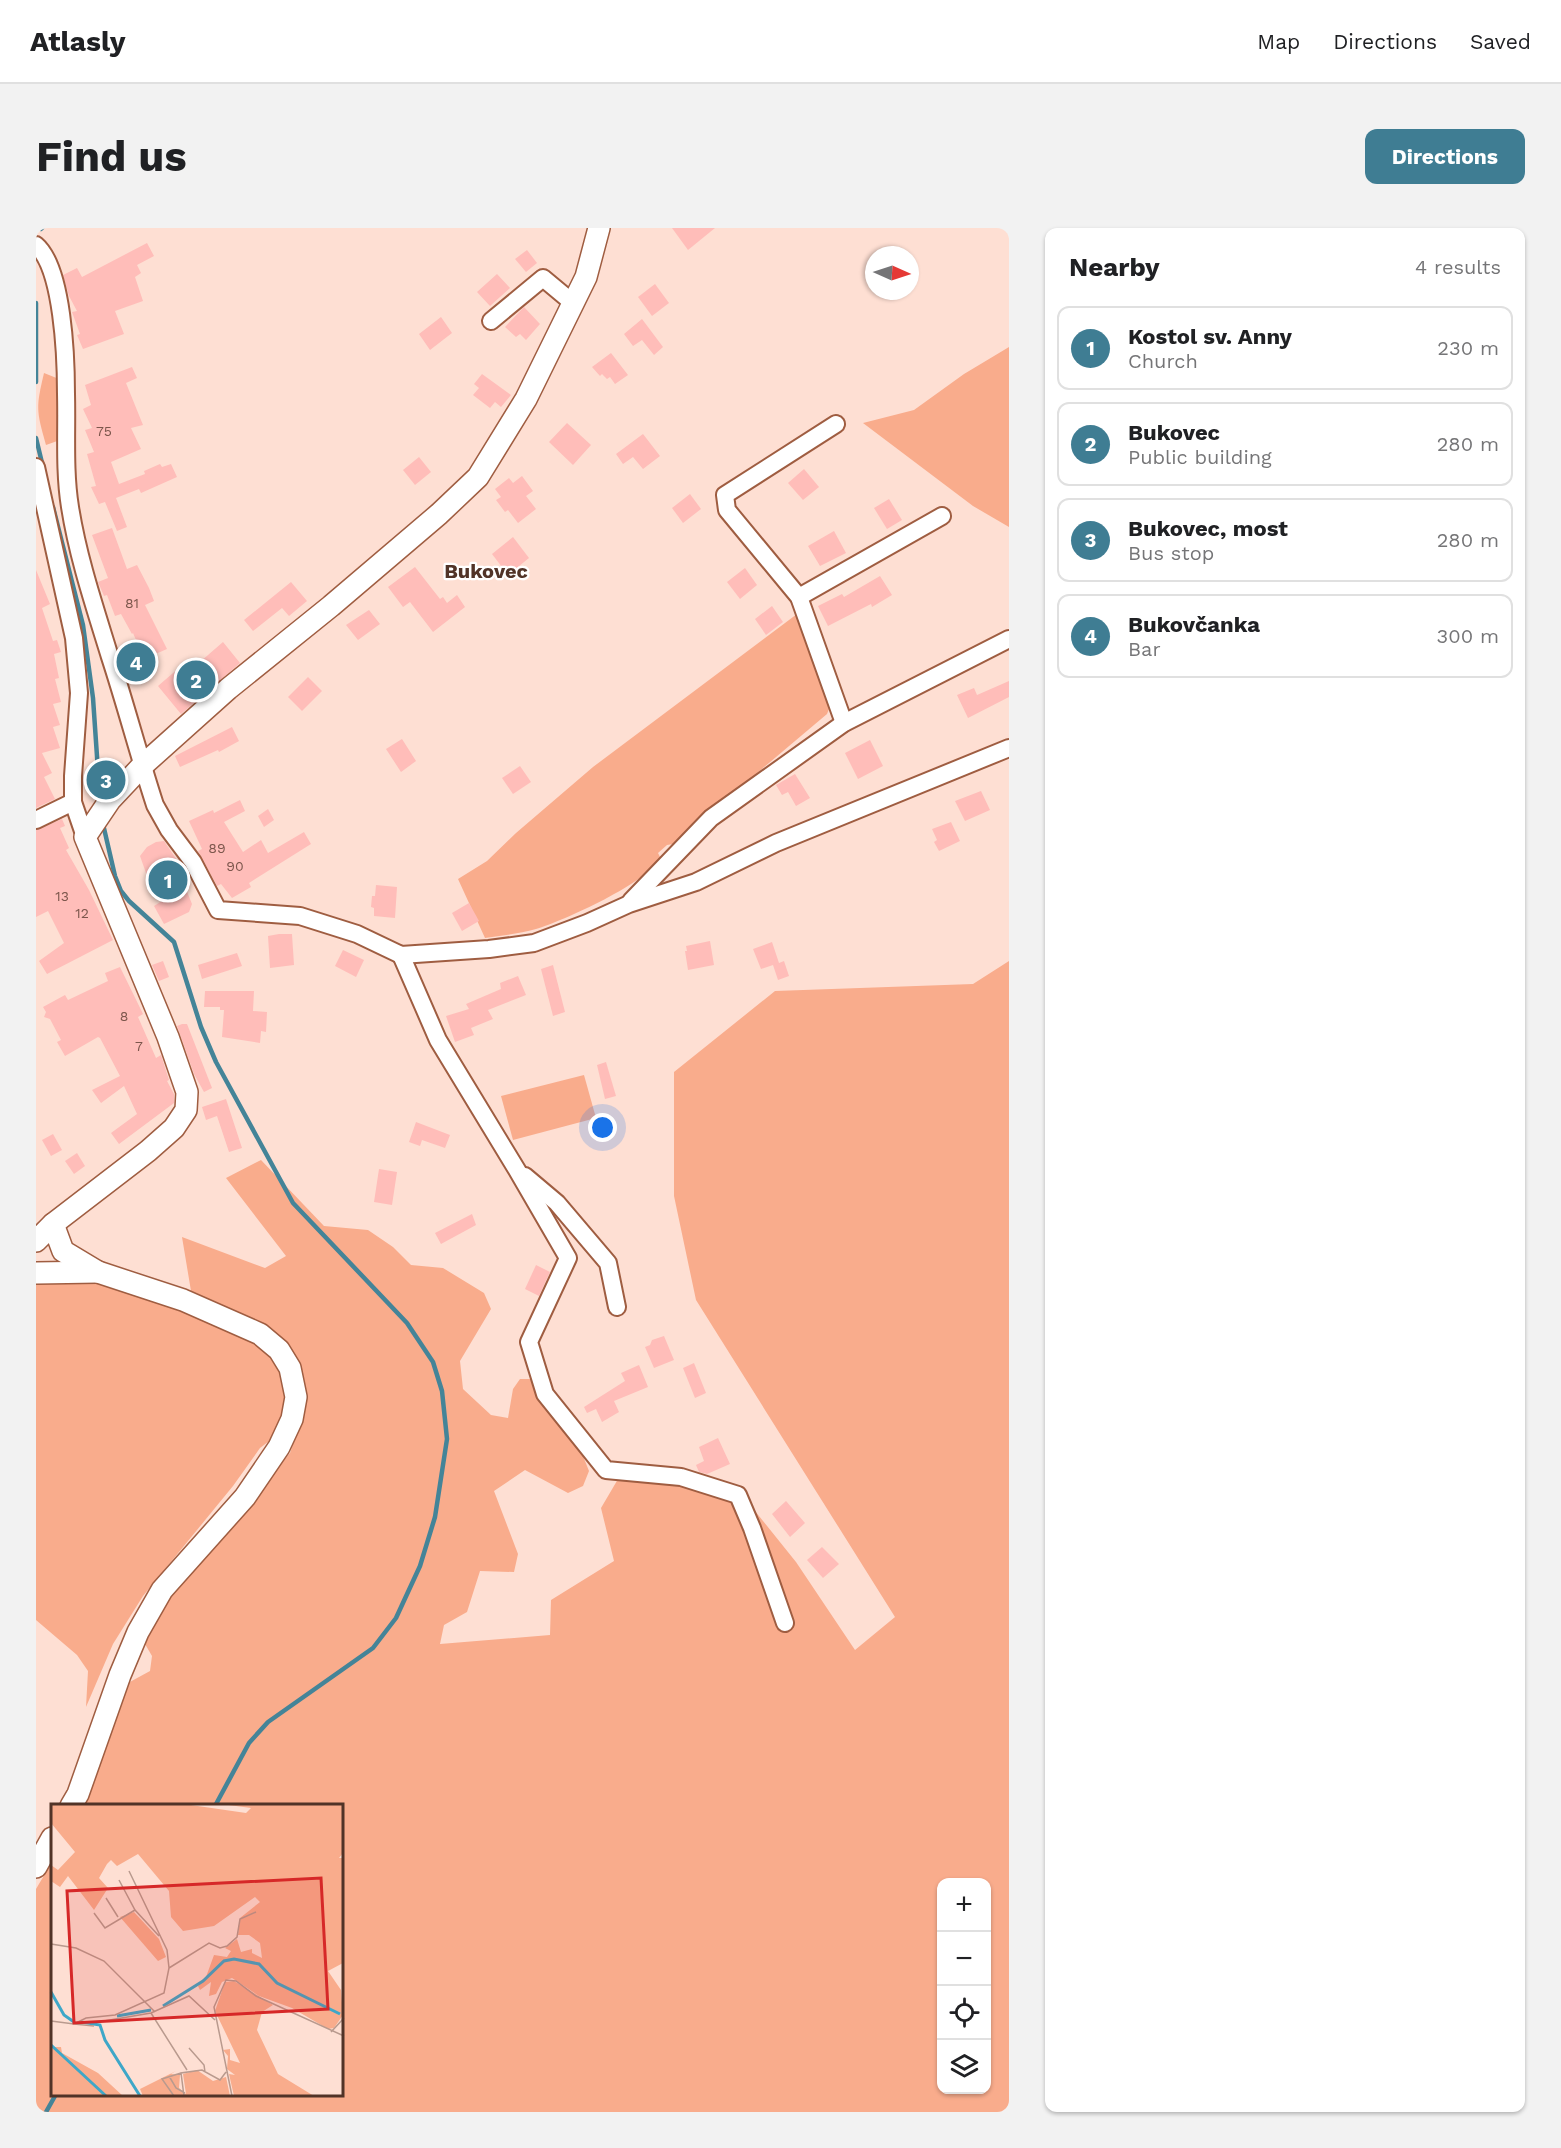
<!DOCTYPE html>
<html lang="en">
<head>
<meta charset="utf-8">
<style>
	:root { --surface:#fff; --page:#f2f2f2; --text:#202124; --muted:#757577; --line:#e0e0e0; --accent:#3f7d93 }
	body { margin:0; font-family:"Work Sans",sans-serif; background:var(--page); color:var(--text) }
	.controls { position:absolute; right:18px; bottom:18px; display:grid; overflow:hidden; border-radius:12px; box-shadow:0 2px 4px #0004 }
	.controls button { width:54px; height:54px; display:grid; place-items:center; padding:0; border:0; border-bottom:2px solid var(--line); background:var(--surface); color:var(--text); font:30px sans-serif }
	.compass { position:absolute; left:829px; top:18px; width:54px; height:54px; border-radius:50%; background:var(--surface); box-shadow:0 2px 4px #0004; rotate:93deg }
	.you { position:absolute; left:567px; top:900px; width:21px; height:21px; margin:-15px; border:4px solid #fff; border-radius:50%; background:#1a73e8; box-shadow:0 0 0 9px #1a73e833 }
	.badge { display:grid; place-items:center; width:39px; height:39px; border-radius:50%; background:var(--accent); color:#fff; font-size:20px; font-weight:700 }
	.pin { position:absolute; translate:-50% -50%; border:3px solid #fff; box-shadow:0 2px 6px #0006 }
	.list { margin:0; padding:0; list-style:none }
	h2 { display:flex; justify-content:space-between; align-items:center; height:78px; margin:0; padding:0 24px; font-size:26px }
	h2 small { font-size:20px; font-weight:400; color:var(--muted) }
	.list li { display:grid; grid-template-columns:39px 1fr auto; gap:18px; align-items:center; box-sizing:border-box; height:84px; margin:0 12px 12px; padding:0 12px; border:2px solid var(--line); border-radius:12px }
	.list b { display:block; font-size:22px; white-space:nowrap }
	.list p { margin:0; font-size:20px; white-space:nowrap; color:var(--muted) }
	.list em { font-size:20px; font-style:normal; color:var(--muted) }
	.icon { flex:none; width:33px; height:33px; fill:none; stroke:currentColor; stroke-width:2; stroke-linecap:round; stroke-linejoin:round }
	.map { position:relative; flex:none; width:973px; height:1884px; overflow:hidden; border-radius:12px }
	header { display:flex; align-items:center; gap:36px; box-sizing:border-box; height:84px; padding:0 30px; background:var(--surface); border-bottom:2px solid var(--line) }
	header strong { font-size:28px }
	nav { display:flex; gap:33px; margin-inline-start:auto; font-size:21px }
	.intro { display:flex; align-items:center; justify-content:space-between; box-sizing:border-box; height:144px; padding:0 36px }
	h1 { margin:0; font-size:42px }
	.button { padding:15px 27px; border-radius:12px; background:var(--accent); color:#fff; font-size:21px; font-weight:700 }
	main { display:flex; gap:36px; padding:0 36px }
	aside { flex:1; background:var(--surface); border-radius:12px; box-shadow:0 2px 4px #0004 }
	.map>svg:first-child { display:block }
	.green { fill:#f9ac8c; fill-rule:evenodd }
	.lines { fill:none; stroke-linecap:round; stroke-linejoin:round }
	.stream { stroke:#448498; stroke-width:4.5 }
	.building { fill:#ffbdb9 }
	.minor-casing { stroke:#9f5d41; stroke-width:20 }
	.tertiary-casing { stroke:#9f5d41; stroke-width:24 }
	.minor { stroke:#fff; stroke-width:16 }
	.tertiary { stroke:#fff; stroke-width:21 }
	.labels { text-anchor:middle; dominant-baseline:central; stroke-width:4.5; stroke-linejoin:round; paint-order:stroke }
	.number-label { font-size:14px; fill:#7c564c }
	.quarter-label { font-size:20px; font-weight:bold; fill:#513327; stroke:#fff }
	.inset-river { fill:none; stroke:#3ea7c8; stroke-width:3 }
	.inset-road { fill:none; stroke:#b99a8e; stroke-width:1.5 }
	.view { fill:#d62828; fill-opacity:0.15; stroke:#d62828; stroke-width:3 }
	.inset-edge { fill:none; stroke:#513327; stroke-width:3 }
</style>
</head>
<body>
<header>
<strong>Atlasly</strong>
<nav><a>Map</a><a>Directions</a><a>Saved</a></nav>
</header>
<div class="intro"><h1>Find us</h1><a class="button">Directions</a></div>
<main>
<div class="map">
<svg width="973" height="1884" viewBox="0 0 973 1884">
	<rect width="100%" height="100%" fill="#fedfd3"/>
	<!-- green -->
	<g class="green">
		<path d="M973,119V299L937,278L827,195L878,182L928,146Z"/>
		<path d="M8,145L23,151L24,212L10,217C0,182 0,179 8,145Z"/>
		<path d="M761,386L793,481L791,486L637,616L631,617L622,625L624,629C614,654 527,693 500,701C484,706 466,707 449,710L422,651L451,633L480,605L557,539Z"/>
		<path d="M973,733V1884H0V1661L16,1634V1868H306V1578H45L92,1455L114,1443L116,1428L109,1416L126,1378L189,1305L254,1225L267,1188L258,1130L246,1110L211,1089L155,1063L146,1009L229,1040L250,1028L190,950L225,932L288,998L332,1002L357,1019L375,1037L407,1040L448,1065L455,1081L424,1133L427,1161L455,1187L472,1190L477,1161L484,1151H494L543,1218L553,1243L547,1258L532,1265L489,1242L458,1263L482,1326L478,1344L444,1343L431,1384L408,1397L404,1416L514,1407L515,1372L578,1333L565,1280L585,1246L681,1261L711,1273L760,1334L819,1422L859,1389L660,1072L638,968V844L739,763L937,756ZM906,1654H951V1862H906Z"/>
		<path d="M548,847L560,890L477,912L465,868Z"/>
		<path d="M59,1050L202,1103L239,1132L248,1154L250,1176L245,1204L224,1220L197,1258L107,1368L77,1416L50,1479L52,1443L41,1427L0,1392V1051Z"/>
	</g>
	<g class="lines">
		<!-- stream -->
		<g class="stream">
			<path d="M5,1L6,0"/>
			<path d="M0,75V154"/>
			<path d="M0,210L7,239"/>
			<path d="M17,279L47,397L57,470L64,572"/>
			<path d="M67,596L79,648L85,663L93,673L138,714L165,799L180,834L257,975L371,1095L397,1134L406,1163L411,1211L399,1289L384,1338L360,1390L337,1420L232,1494L213,1515L179,1578"/>
			<path d="M10,1884L19,1868"/>
		</g>
	</g>
	<!-- building -->
	<g class="building">
		<path d="M636,0H679L652,22Z"/>
		<path d="M111,15L118,28L101,37L105,45L99,49L107,73L79,83L88,106L47,121L41,107L44,106L36,84L41,83L33,68L27,47L41,40L46,49Z"/>
		<path d="M491,22L501,35L490,44L479,31Z"/>
		<path d="M461,46L474,60L454,78L441,64Z"/>
		<path d="M619,56L633,75L616,88L602,69Z"/>
		<path d="M488,79L504,96L490,112L484,106L480,109L469,99Z"/>
		<path d="M405,89L416,105L394,122L383,106Z"/>
		<path d="M606,91L627,119L618,127L606,112L597,118L588,106Z"/>
		<path d="M575,125L592,147L579,156L574,149L571,151L566,146L564,148L556,139Z"/>
		<path d="M96,139L101,150L90,155L107,197L95,200L105,221L75,234L83,256L109,246L108,243L124,236L126,239L135,236L141,249L105,265L103,261L80,270L91,299L81,303L69,274L63,276L55,259L60,258L51,226L58,224L49,202L56,200L47,181L55,177L49,157Z"/>
		<path d="M446,146L475,167L465,179L459,174L454,180L437,167L443,160L438,156Z"/>
		<path d="M531,195L555,217L537,237L513,214Z"/>
		<path d="M607,206L624,228L607,241L597,229L587,236L580,226Z"/>
		<path d="M383,229L395,244L379,257L367,242Z"/>
		<path d="M768,241L783,259L767,272L752,255Z"/>
		<path d="M486,248L497,263L490,268L500,281L482,295L472,282L469,284L460,272L465,269L459,261L473,250L477,255Z"/>
		<path d="M654,266L665,281L647,295L636,280Z"/>
		<path d="M853,271L866,292L851,301L838,280Z"/>
		<path d="M76,300L91,341L101,337L113,360L118,373L109,377L131,421L108,431L97,405L96,406L85,386L79,388L71,367L68,368L62,354L72,350L56,307Z"/>
		<path d="M798,303L810,325L784,338L772,318Z"/>
		<path d="M477,309L493,330L472,347L456,326Z"/>
		<path d="M379,339L404,371L407,369L411,375L421,367L429,379L397,404L374,374L367,379L352,359Z"/>
		<path d="M709,340L721,357L704,371L691,354Z"/>
		<path d="M0,342L14,376L6,380L17,413L21,412L25,424L18,426L23,450L19,451L25,474L17,476L24,497L17,499L24,520L6,525L16,545L8,549L19,571L0,580Z"/>
		<path d="M844,348L856,367L836,379L835,376L792,398L782,378L806,366L808,369Z"/>
		<path d="M255,354L271,373L253,388L246,380L217,403L208,392Z"/>
		<path d="M736,378L747,394L730,407L719,391Z"/>
		<path d="M333,382L344,396L322,412L310,397Z"/>
		<path d="M187,414L204,435L145,486L122,458L151,433L157,440Z"/>
		<path d="M272,449L286,463L266,483L252,469Z"/>
		<path d="M973,453V469L932,490L921,467L938,460L941,467Z"/>
		<path d="M196,499L203,513L183,524L182,522L144,539L139,528Z"/>
		<path d="M366,511L380,533L365,544L350,521Z"/>
		<path d="M834,512L847,538L822,551L809,525Z"/>
		<path d="M484,538L495,554L477,566L466,550Z"/>
		<path d="M759,546L774,570L760,578L752,564L746,567L740,557Z"/>
		<path d="M945,563L954,582L929,593L919,573Z"/>
		<path d="M204,572L209,583L188,594L207,624L225,612L232,625L268,604L275,616L213,655L215,659L196,670L185,656L181,658L162,623L166,621L153,593L177,582L178,585Z"/>
		<path d="M232,581L238,592L228,599L222,588Z"/>
		<path d="M26,591L29,598L24,600L33,620L30,622L53,662L77,712L11,746L3,733L28,715L12,683L0,689V602Z"/>
		<path d="M915,594L924,613L903,623L898,614L901,612L896,601Z"/>
		<path d="M128,613L141,632L154,659L150,661L156,676L153,684L128,696L118,678L126,673L110,645L104,628L111,619L120,614Z"/>
		<path d="M340,657L361,659L359,690L338,688V680L335,679L336,668H339Z"/>
		<path d="M433,675L443,693L426,703L416,685Z"/>
		<path d="M243,706H256L258,737L234,740L232,708Z"/>
		<path d="M674,713L678,737L652,742L649,723H651L650,718Z"/>
		<path d="M736,714L743,735L748,733L753,748L742,752L737,737L725,741L717,721Z"/>
		<path d="M307,722L328,732L320,749L299,738Z"/>
		<path d="M201,725L206,738L166,751L162,737Z"/>
		<path d="M127,733L133,749L123,753L116,737Z"/>
		<path d="M517,737L529,784L517,788L505,741Z"/>
		<path d="M84,739L107,786L102,789L120,830L125,827L133,852L131,853L138,866V875L83,916L75,905L101,886L88,858L65,875L56,862L84,848L64,810L62,809L29,828L21,814L25,812L14,791L8,789L10,784L7,779L29,767L32,772L72,753L69,745Z"/>
		<path d="M482,748L490,767L452,782L457,791L435,800L438,807L419,814L410,788L433,781L430,776L465,761L464,755Z"/>
		<path d="M169,763H218L217,783L231,784L230,804L225,803L224,815L186,809L188,782H184V779H168Z"/>
		<path d="M146,796H151L176,860L168,864L158,846L141,798Z"/>
		<path d="M570,834L580,868L569,871L561,837Z"/>
		<path d="M190,871L206,920L193,924L181,888L170,892L166,879Z"/>
		<path d="M380,894L414,907L409,920L386,912L384,918L373,914Z"/>
		<path d="M17,906L26,922L15,928L6,912Z"/>
		<path d="M41,925L49,938L38,946L29,933Z"/>
		<path d="M343,941L361,944L356,977L338,974Z"/>
		<path d="M436,986L440,997L405,1016L399,1005Z"/>
		<path d="M500,1037L514,1044L503,1068L489,1061Z"/>
		<path d="M628,1108L638,1132L618,1140L609,1119L614,1117L616,1112Z"/>
		<path d="M658,1135L670,1165L659,1170L647,1140Z"/>
		<path d="M603,1137L612,1159L578,1173L583,1184L566,1194L560,1181L551,1185L548,1179L589,1153L585,1145Z"/>
		<path d="M682,1210L694,1236L671,1246L663,1244L660,1237L668,1233L663,1219Z"/>
		<path d="M750,1273L769,1295L754,1309L736,1286Z"/>
		<path d="M786,1319L803,1336L787,1350L771,1332Z"/>
	</g>
	<g class="lines">
		<defs>
			<g id="minor">
				<path d="M0,17C27,40 30,130 30,166C31,203 28,242 34,279C42,330 59,380 74,429C90,478 103,528 119,577L133,602L157,634L182,682L264,688L321,706L365,727L453,721L498,715L551,695L593,676L660,654L740,615L973,520"/>
				<path d="M455,93L507,50L537,75"/>
				<path d="M800,196L689,267L691,282L763,369L808,495"/>
				<path d="M0,239L38,410L43,465L37,548V574L49,609"/>
				<path d="M763,369L906,288"/>
				<path d="M0,592L37,574"/>
				<path d="M595,673L675,590L808,495L973,411"/>
				<path d="M365,727L402,812L481,942L532,1030L493,1114L509,1166L570,1242L645,1249L702,1267L716,1300L749,1395"/>
				<path d="M489,948L521,975L572,1035L581,1079"/>
			</g>
			<g id="tertiary">
				<path d="M17,996L27,1023L62,1044L147,1072L224,1106L243,1122L254,1140L260,1169L256,1191L243,1219L209,1269L126,1362L102,1404L84,1447L42,1566L35,1578"/>
				<path d="M0,1013L17,996L112,923L138,900L150,882L151,864L132,809L49,609L74,572L106,538L192,461L295,378L403,286L442,249L490,171L550,49L563,0"/>
				<path d="M0,1045L62,1044"/>
				<path d="M0,1639L16,1610"/>
			</g>
		</defs>
		<!-- minor casing -->
		<use href="#minor" class="minor-casing"/>
		<!-- tertiary casing -->
		<use href="#tertiary" class="tertiary-casing"/>
		<!-- minor -->
		<use href="#minor" class="minor"/>
		<!-- tertiary -->
		<use href="#tertiary" class="tertiary"/>
	</g>
	<g class="labels">
		<!-- number labels -->
		<g class="number-label">
			<text x="68" y="203">75</text>
			<text x="96" y="375">81</text>
			<text x="181" y="620">89</text>
			<text x="199" y="638">90</text>
			<text x="26" y="668">13</text>
			<text x="46" y="685">12</text>
			<text x="88" y="788">8</text>
			<text x="103" y="818">7</text>
		</g>
		<!-- quarter labels -->
		<g class="quarter-label">
			<text x="450" y="343">Bukovec</text>
		</g>
	</g>
	<!-- overview -->
	<g transform="translate(15 1576)">
		<rect width="292" height="292" fill="#fedfd3"/>
		<path d="M0,0H133L195,9L200,4L170,0H292V49L288,54H293L292,159L277,167L290,186L292,211L283,224L277,225L241,204L208,192L181,174L171,178L165,190L158,192L160,178L149,186L147,182L155,173L163,151L176,153L180,147L174,144L186,135L190,148L201,145V149L211,154L209,139L198,131H187L189,114L209,98L204,93L163,122L132,127L120,113L118,87L87,50L66,62L60,56L56,60L48,74L57,84L43,106L17,72L9,83L0,77V61L7,66L24,48L0,19ZM83,108L108,135L115,153L107,157L69,113ZM183,177L222,201L211,208L206,226L227,270L263,292H183L178,270L184,271L176,265L177,252L172,246L179,245V256L189,259L164,207L174,178ZM0,243H10L11,249L47,269L72,292H0ZM146,266L162,277L175,273L179,292H92L89,285L125,267L120,270L129,271L128,284L135,290L132,270Z" fill="#f9ac8c"/>
		<path class="inset-river" d="M0,188L13,211L23,218M112,202L152,177L173,157L183,155L208,160L226,179L289,210M66,212L100,206M30,218L49,221L54,236L89,292M0,241L55,292"/>
		<path class="inset-road" d="M68,76L84,106L108,132M55,94L67,113M43,109L54,124L84,106M0,140L25,144L53,157L104,208M118,164L158,139L169,144L176,142L186,133L189,115L205,108M100,209L136,266M0,217L23,220L35,214L64,211L113,189L118,164L116,146L78,67M53,217L100,209L138,192L164,216M23,220L43,222M280,228L293,214M138,244L153,261L154,268M118,272L125,284L134,289M123,292L111,275L130,269M133,292L130,269L151,266L169,276L175,268M181,292L163,203L175,176L185,177L205,192L293,232"/>
		<path class="view" d="M270,74L277,205L23,219L16,87Z"/>
		<rect width="292" height="292" class="inset-edge"/>
	</g>
</svg>
<div class="controls">
<button>+</button>
<button>−</button>
<button><svg class="icon" aria-label="locate" viewBox="0 0 24 24"><circle cx="12" cy="12" r="6"/><path d="M12 2v4M12 18v4M2 12h4M18 12h4"/></svg></button>
<button><svg class="icon" aria-label="layers" viewBox="0 0 24 24"><path d="M12 4l9 5-9 5-9-5zM3 14l9 5 9-5"/></svg></button>
</div>
<svg class="compass" viewBox="-18 -18 36 36"><path d="M0-13l5 13h-10z" fill="#e53935"/><path d="M0 13l5-13h-10z" fill="#757577"/></svg>
<div class="you"></div>
<div class="pin badge" style="left:132px;top:652px">1</div>
<div class="pin badge" style="left:160px;top:452px">2</div>
<div class="pin badge" style="left:70px;top:552px">3</div>
<div class="pin badge" style="left:100px;top:434px">4</div>
</div>
<aside>
<h2>Nearby<small>4 results</small></h2>
<ul class="list">
<li><span class="badge">1</span><div><b>Kostol sv. Anny</b><p>Church</p></div><em>230 m</em></li>
<li><span class="badge">2</span><div><b>Bukovec</b><p>Public building</p></div><em>280 m</em></li>
<li><span class="badge">3</span><div><b>Bukovec, most</b><p>Bus stop</p></div><em>280 m</em></li>
<li><span class="badge">4</span><div><b>Bukovčanka</b><p>Bar</p></div><em>300 m</em></li>
</ul>
</aside>
</main>
</body>
</html>
